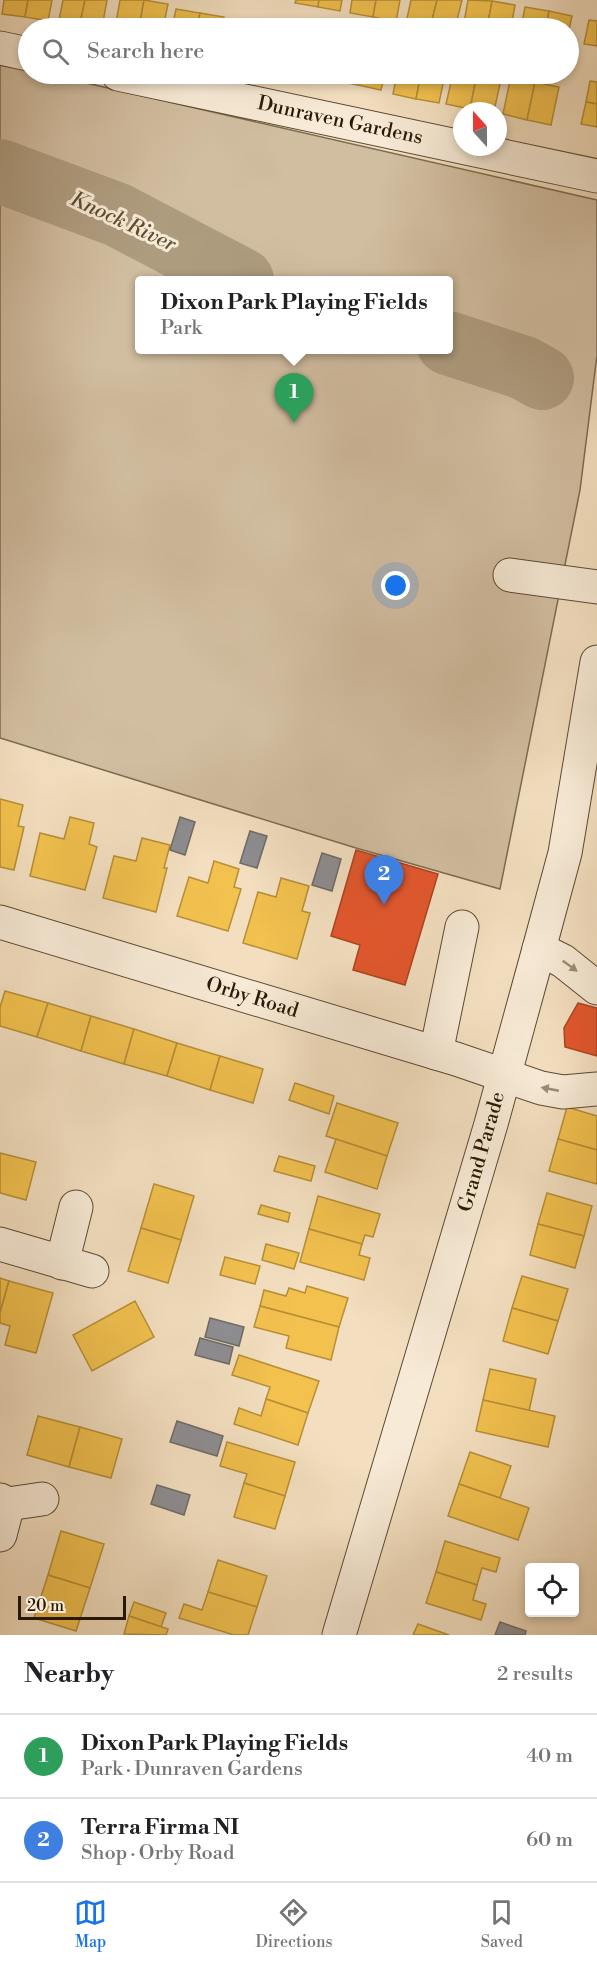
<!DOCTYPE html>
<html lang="en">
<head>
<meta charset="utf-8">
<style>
	:root { --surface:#fff; --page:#f6f6f6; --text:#202124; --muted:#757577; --line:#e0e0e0; --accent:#1a73e8 }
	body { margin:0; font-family:"Libre Bodoni",serif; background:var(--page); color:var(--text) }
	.controls { position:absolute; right:18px; bottom:18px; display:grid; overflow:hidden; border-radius:6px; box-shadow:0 3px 9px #0003 }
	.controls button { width:54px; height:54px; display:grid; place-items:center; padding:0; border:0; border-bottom:2px solid var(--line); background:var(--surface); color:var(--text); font:30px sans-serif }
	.compass { position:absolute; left:453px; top:102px; width:54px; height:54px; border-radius:50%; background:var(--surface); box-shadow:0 3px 9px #0003; rotate:339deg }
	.scale { position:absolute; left:18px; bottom:15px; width:108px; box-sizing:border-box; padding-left:6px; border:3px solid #291901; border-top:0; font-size:16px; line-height:21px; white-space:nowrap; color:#291901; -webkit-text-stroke:4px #f7ead6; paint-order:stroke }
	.you { position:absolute; left:396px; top:586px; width:21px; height:21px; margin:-15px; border:4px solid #fff; border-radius:50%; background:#1a73e8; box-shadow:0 0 0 9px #1a73e833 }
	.badge { display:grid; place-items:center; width:39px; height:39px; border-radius:50%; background:var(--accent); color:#fff; font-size:20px; font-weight:700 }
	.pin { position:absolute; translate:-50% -50px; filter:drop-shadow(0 2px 3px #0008) }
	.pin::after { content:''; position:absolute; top:32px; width:21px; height:18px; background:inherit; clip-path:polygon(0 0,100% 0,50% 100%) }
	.popup { position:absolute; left:135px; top:276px; width:318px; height:78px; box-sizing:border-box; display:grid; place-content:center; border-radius:6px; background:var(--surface); filter:drop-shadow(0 2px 4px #0005); font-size:20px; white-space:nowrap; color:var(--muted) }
	.popup b { font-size:22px; color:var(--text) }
	.popup::after { content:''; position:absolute; left:50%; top:100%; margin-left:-12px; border:12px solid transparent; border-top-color:var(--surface) }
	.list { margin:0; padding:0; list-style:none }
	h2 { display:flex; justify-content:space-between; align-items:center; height:78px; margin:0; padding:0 24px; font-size:26px }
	h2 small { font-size:20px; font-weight:400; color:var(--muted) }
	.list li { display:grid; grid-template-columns:39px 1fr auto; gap:18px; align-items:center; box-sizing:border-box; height:84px; padding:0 24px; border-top:2px solid var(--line) }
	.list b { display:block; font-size:22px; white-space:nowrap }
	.list p { margin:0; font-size:20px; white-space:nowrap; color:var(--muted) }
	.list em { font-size:20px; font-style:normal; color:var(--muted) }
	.icon { flex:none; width:33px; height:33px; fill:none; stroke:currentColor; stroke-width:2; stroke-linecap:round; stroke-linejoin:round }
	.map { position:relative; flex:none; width:597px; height:1635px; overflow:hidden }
	.search { position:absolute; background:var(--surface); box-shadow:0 3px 9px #0003; left:18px; right:18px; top:18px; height:66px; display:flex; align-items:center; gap:15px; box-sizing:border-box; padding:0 21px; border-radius:33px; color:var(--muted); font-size:22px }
	.sheet { height:246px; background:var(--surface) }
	nav { display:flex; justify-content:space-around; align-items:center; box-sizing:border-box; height:84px; border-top:2px solid var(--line); background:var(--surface); font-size:16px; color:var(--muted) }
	nav a { display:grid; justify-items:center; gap:3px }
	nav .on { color:var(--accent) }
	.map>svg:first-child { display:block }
	.green { fill:#d1bda0; stroke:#7d6b50; stroke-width:1.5; fill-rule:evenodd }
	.homes { fill:#f2c14e; stroke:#b68f37; stroke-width:1.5 }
	.shops { fill:#e4572e; stroke:#ac4420; stroke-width:1.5 }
	.industry { fill:#8d8d92; stroke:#6f6a66; stroke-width:1.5 }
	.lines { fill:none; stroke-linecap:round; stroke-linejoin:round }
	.river { stroke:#ae9c7f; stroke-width:64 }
	.minor-casing { stroke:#5c4a31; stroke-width:35 }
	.minor { stroke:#f7ead6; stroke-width:33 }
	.oneway { fill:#9a8c76 }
	.labels { text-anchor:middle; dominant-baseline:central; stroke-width:6; stroke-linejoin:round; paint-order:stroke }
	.street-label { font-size:20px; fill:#291901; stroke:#f7ead6 }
	.water-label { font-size:21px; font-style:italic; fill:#5e4d33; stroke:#f7ead6 }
</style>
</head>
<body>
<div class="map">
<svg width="597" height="1635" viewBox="0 0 597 1635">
	<rect width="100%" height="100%" fill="#f3dfc0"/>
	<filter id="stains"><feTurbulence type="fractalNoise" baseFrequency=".00333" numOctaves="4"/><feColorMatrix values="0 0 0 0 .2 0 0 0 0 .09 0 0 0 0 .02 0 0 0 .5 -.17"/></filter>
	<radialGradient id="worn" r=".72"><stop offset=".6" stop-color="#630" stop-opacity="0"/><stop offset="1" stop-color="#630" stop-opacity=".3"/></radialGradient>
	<!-- green -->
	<path class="green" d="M0,63L28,69V74H47L597,200V355L580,490L500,889L356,848L0,738ZM140,280H448V350H140Z"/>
	<!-- homes -->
	<g class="homes">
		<path d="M4,0H28L25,17L2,14Z"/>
		<path d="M28,0H52L48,21L25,17Z"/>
		<path d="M63,0H85L79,28L58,25Z"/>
		<path d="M85,0H107L102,28H79Z"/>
		<path d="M120,0H144L139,28H115Z"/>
		<path d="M144,0L168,4L163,28H139Z"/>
		<path d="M296,0H319L318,7L295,3Z"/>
		<path d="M319,0H342L340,11L318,7Z"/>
		<path d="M352,0H376L373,17L350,13Z"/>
		<path d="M376,0H400L396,22L373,17Z"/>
		<path d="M411,0H437L430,28L406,23Z"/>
		<path d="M437,0H462L455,28H430Z"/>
		<path d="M468,0L492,1L487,28H463Z"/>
		<path d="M492,1L515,5L511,28H487Z"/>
		<path d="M525,7L549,11L546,28H521Z"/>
		<path d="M176,9L200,13L197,28H172Z"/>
		<path d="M549,11L572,16L568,34V28H546Z"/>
		<path d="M200,13L224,17L222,28H197Z"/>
		<path d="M232,19L255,25V28H230Z"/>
		<path d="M589,20L597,21V46L584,44Z"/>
		<path d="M255,25L275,28H255Z"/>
		<path d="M304,74H328L327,79L304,75Z"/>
		<path d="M336,74H360L358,85L334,80Z"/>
		<path d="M360,74H385L381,90L358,85Z"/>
		<path d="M397,74H421L416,99L393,94Z"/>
		<path d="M421,74H445L439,103L416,99Z"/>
		<path d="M453,74H477L470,109L446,104Z"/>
		<path d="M477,74L502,75L494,111L470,109Z"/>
		<path d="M511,76L535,82L527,120L503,114Z"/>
		<path d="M590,81L597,82V104L586,102Z"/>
		<path d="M535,82L559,87L551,125L527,120Z"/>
		<path d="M586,102L597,104V127L581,124Z"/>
		<path d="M0,799L23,805L18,826L24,827L14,870L0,867Z"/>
		<path d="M70,817L94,823L89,844L97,847L85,890L30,876L40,833L64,839Z"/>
		<path d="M142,838L170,845L164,868H167L156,912L103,898L114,856L136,861Z"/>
		<path d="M214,861L239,869L234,887L241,889L228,931L177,916L189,877L208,883Z"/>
		<path d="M281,878L309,886L302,911L310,913L297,959L243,943L258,892L276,897Z"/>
		<path d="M5,991L48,1003L37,1037L0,1026V1007Z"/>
		<path d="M48,1003L91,1016L81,1051L37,1037Z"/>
		<path d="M91,1016L134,1029L124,1064L81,1051Z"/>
		<path d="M134,1029L177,1043L167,1076L124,1064Z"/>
		<path d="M177,1043L220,1056L210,1090L167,1076Z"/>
		<path d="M220,1056L263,1069L253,1103L210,1090Z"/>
		<path d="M295,1083L334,1096L329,1114L289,1100Z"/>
		<path d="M337,1103L398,1123L387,1156L326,1136Z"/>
		<path d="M567,1107L597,1116V1150L558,1139Z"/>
		<path d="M336,1139L387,1156L377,1189L325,1172Z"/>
		<path d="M558,1139L597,1150V1184L549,1171Z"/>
		<path d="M0,1153L36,1162L26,1200L0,1193Z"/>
		<path d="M279,1156L315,1166L311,1181L274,1171Z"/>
		<path d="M154,1184L194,1196L181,1240L141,1228Z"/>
		<path d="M547,1193L592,1206L584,1236L538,1224Z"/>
		<path d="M318,1196L380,1214L373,1237L365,1235L362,1244L309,1229Z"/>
		<path d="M261,1205L290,1213L288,1222L258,1214Z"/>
		<path d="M538,1224L584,1236L575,1268L530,1255Z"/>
		<path d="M141,1228L181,1240L168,1283L128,1271Z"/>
		<path d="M309,1229L362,1244L359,1255L370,1258L364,1280L300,1262Z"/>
		<path d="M266,1244L299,1253L294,1269L262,1260Z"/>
		<path d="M225,1257L260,1266L255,1284L220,1275Z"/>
		<path d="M522,1276L568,1289L558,1321L512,1308Z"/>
		<path d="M0,1278L9,1281L0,1313Z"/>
		<path d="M9,1281L53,1293L36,1353L5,1345L10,1326L0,1323V1313Z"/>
		<path d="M307,1286L348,1298L339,1327L260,1306L264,1290L286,1296L289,1288L305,1293Z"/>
		<path d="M135,1301L154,1337L92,1371L73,1335Z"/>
		<path d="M260,1306L339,1327L331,1360L286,1348L289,1336L254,1327Z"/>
		<path d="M512,1308L558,1321L548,1354L503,1341Z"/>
		<path d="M239,1355L319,1381L308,1413L266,1399L270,1387L232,1375Z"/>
		<path d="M490,1369L536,1379L529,1411L483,1400Z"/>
		<path d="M266,1399L308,1413L298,1445L234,1424L239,1408L261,1416Z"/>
		<path d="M483,1400L555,1416L548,1447L476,1431Z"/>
		<path d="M38,1416L80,1427L69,1467L27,1455Z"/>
		<path d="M80,1427L122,1439L111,1478L69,1467Z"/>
		<path d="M227,1442L295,1462L285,1496L244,1483L247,1474L220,1466Z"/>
		<path d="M470,1452L511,1466L500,1498L459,1484Z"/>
		<path d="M244,1483L285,1496L275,1529L234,1517Z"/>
		<path d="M459,1484L529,1508L518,1540L448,1516Z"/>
		<path d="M61,1531L104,1544L90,1588L48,1575Z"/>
		<path d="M445,1541L500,1558L496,1572L482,1568L477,1585L436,1572Z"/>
		<path d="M218,1560L267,1576L257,1607L208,1592Z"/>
		<path d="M436,1572L477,1585L473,1600L486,1604L481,1620L426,1603Z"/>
		<path d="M48,1575L90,1588L76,1631L34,1618Z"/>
		<path d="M208,1592L257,1607L248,1635H234L179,1618L184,1604L202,1610Z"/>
		<path d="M134,1602L166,1613L161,1627L129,1616Z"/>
		<path d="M129,1616L168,1629L166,1635L124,1634Z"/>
		<path d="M418,1624L449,1635H413Z"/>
	</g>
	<!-- shops -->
	<g class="shops">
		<path d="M356,850L438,874L405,985L353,970L360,945L331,936Z"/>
		<path d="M578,1003L597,1008V1056L565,1047L564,1028Z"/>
	</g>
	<!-- industry -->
	<g class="industry">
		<path d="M180,817L195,822L185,855L170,850Z"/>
		<path d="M250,831L267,836L257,868L240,863Z"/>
		<path d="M322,853L341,859L332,891L312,885Z"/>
		<path d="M210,1318L244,1327L239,1346L205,1337Z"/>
		<path d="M200,1338L233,1347L229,1364L195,1355Z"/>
		<path d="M177,1421L223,1436L217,1456L170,1442Z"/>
		<path d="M157,1485L190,1495L184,1515L151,1504Z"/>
		<path d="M500,1622L526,1631L525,1635H495Z"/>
	</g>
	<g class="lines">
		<!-- river -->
		<g class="river">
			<path d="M0,171L118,215L242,280"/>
			<path d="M448,343L524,368L542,378"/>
		</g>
		<defs>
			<g id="minor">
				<path d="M0,48L28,54"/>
				<path d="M118,74L597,176"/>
				<path d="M510,575L597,587"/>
				<path d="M0,922L456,1059L541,1088L563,1092L597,1089"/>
				<path d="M539,949L563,961L597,988"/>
				<path d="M436,1053L462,927"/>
				<path d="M0,1244L92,1271"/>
				<path d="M62,1263L76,1207"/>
				<path d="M0,1500L8,1504L42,1499"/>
				<path d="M0,1535L8,1504"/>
				<path d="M339,1635L491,1124L539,949L565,853L597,662"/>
			</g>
		</defs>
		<!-- minor casing -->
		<use href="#minor" class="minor-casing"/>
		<!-- minor -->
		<use href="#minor" class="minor"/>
	</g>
	<!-- one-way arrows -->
	<defs><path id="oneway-solid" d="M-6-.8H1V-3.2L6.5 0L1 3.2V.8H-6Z" transform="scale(1.5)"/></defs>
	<g class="oneway">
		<use href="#oneway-solid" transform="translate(570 966) rotate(36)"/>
		<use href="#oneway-solid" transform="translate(550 1089) rotate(-169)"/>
	</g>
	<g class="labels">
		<!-- street labels -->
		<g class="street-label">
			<text transform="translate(340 121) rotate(12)">Dunraven Gardens</text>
			<text transform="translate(252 998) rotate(17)">Orby Road</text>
			<text transform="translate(482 1152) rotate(-74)">Grand Parade</text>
		</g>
		<!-- water labels -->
		<g class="water-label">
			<text transform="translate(123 222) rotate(25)">Knock River</text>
		</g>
	</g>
	<rect width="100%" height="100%" filter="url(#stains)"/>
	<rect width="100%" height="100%" fill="url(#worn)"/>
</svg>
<div class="controls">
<button><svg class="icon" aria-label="locate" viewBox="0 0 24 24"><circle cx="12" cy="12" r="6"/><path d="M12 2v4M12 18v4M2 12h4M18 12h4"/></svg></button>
</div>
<svg class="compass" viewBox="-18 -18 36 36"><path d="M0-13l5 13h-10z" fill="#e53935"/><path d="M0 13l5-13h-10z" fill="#757577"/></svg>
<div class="scale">20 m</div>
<div class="you"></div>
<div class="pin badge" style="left:294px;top:423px;background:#2e9e5b">1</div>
<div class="popup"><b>Dixon Park Playing Fields</b>Park</div>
<div class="pin badge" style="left:384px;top:905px;background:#3f7fe0">2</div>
<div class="search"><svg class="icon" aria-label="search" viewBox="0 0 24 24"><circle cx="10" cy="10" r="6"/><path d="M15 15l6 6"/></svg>Search here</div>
</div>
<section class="sheet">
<h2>Nearby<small>2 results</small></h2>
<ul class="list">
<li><span class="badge" style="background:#2e9e5b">1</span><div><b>Dixon Park Playing Fields</b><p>Park · Dunraven Gardens</p></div><em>40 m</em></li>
<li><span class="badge" style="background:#3f7fe0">2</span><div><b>Terra Firma NI</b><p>Shop · Orby Road</p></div><em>60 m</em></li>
</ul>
</section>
<nav>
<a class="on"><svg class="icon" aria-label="map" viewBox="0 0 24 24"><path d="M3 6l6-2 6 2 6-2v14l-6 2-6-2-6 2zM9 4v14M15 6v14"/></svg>Map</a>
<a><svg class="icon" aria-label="directions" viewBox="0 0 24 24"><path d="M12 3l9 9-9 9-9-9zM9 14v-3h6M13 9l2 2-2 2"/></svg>Directions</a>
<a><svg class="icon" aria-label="saved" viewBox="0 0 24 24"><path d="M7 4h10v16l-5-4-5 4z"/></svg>Saved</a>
</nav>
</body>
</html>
